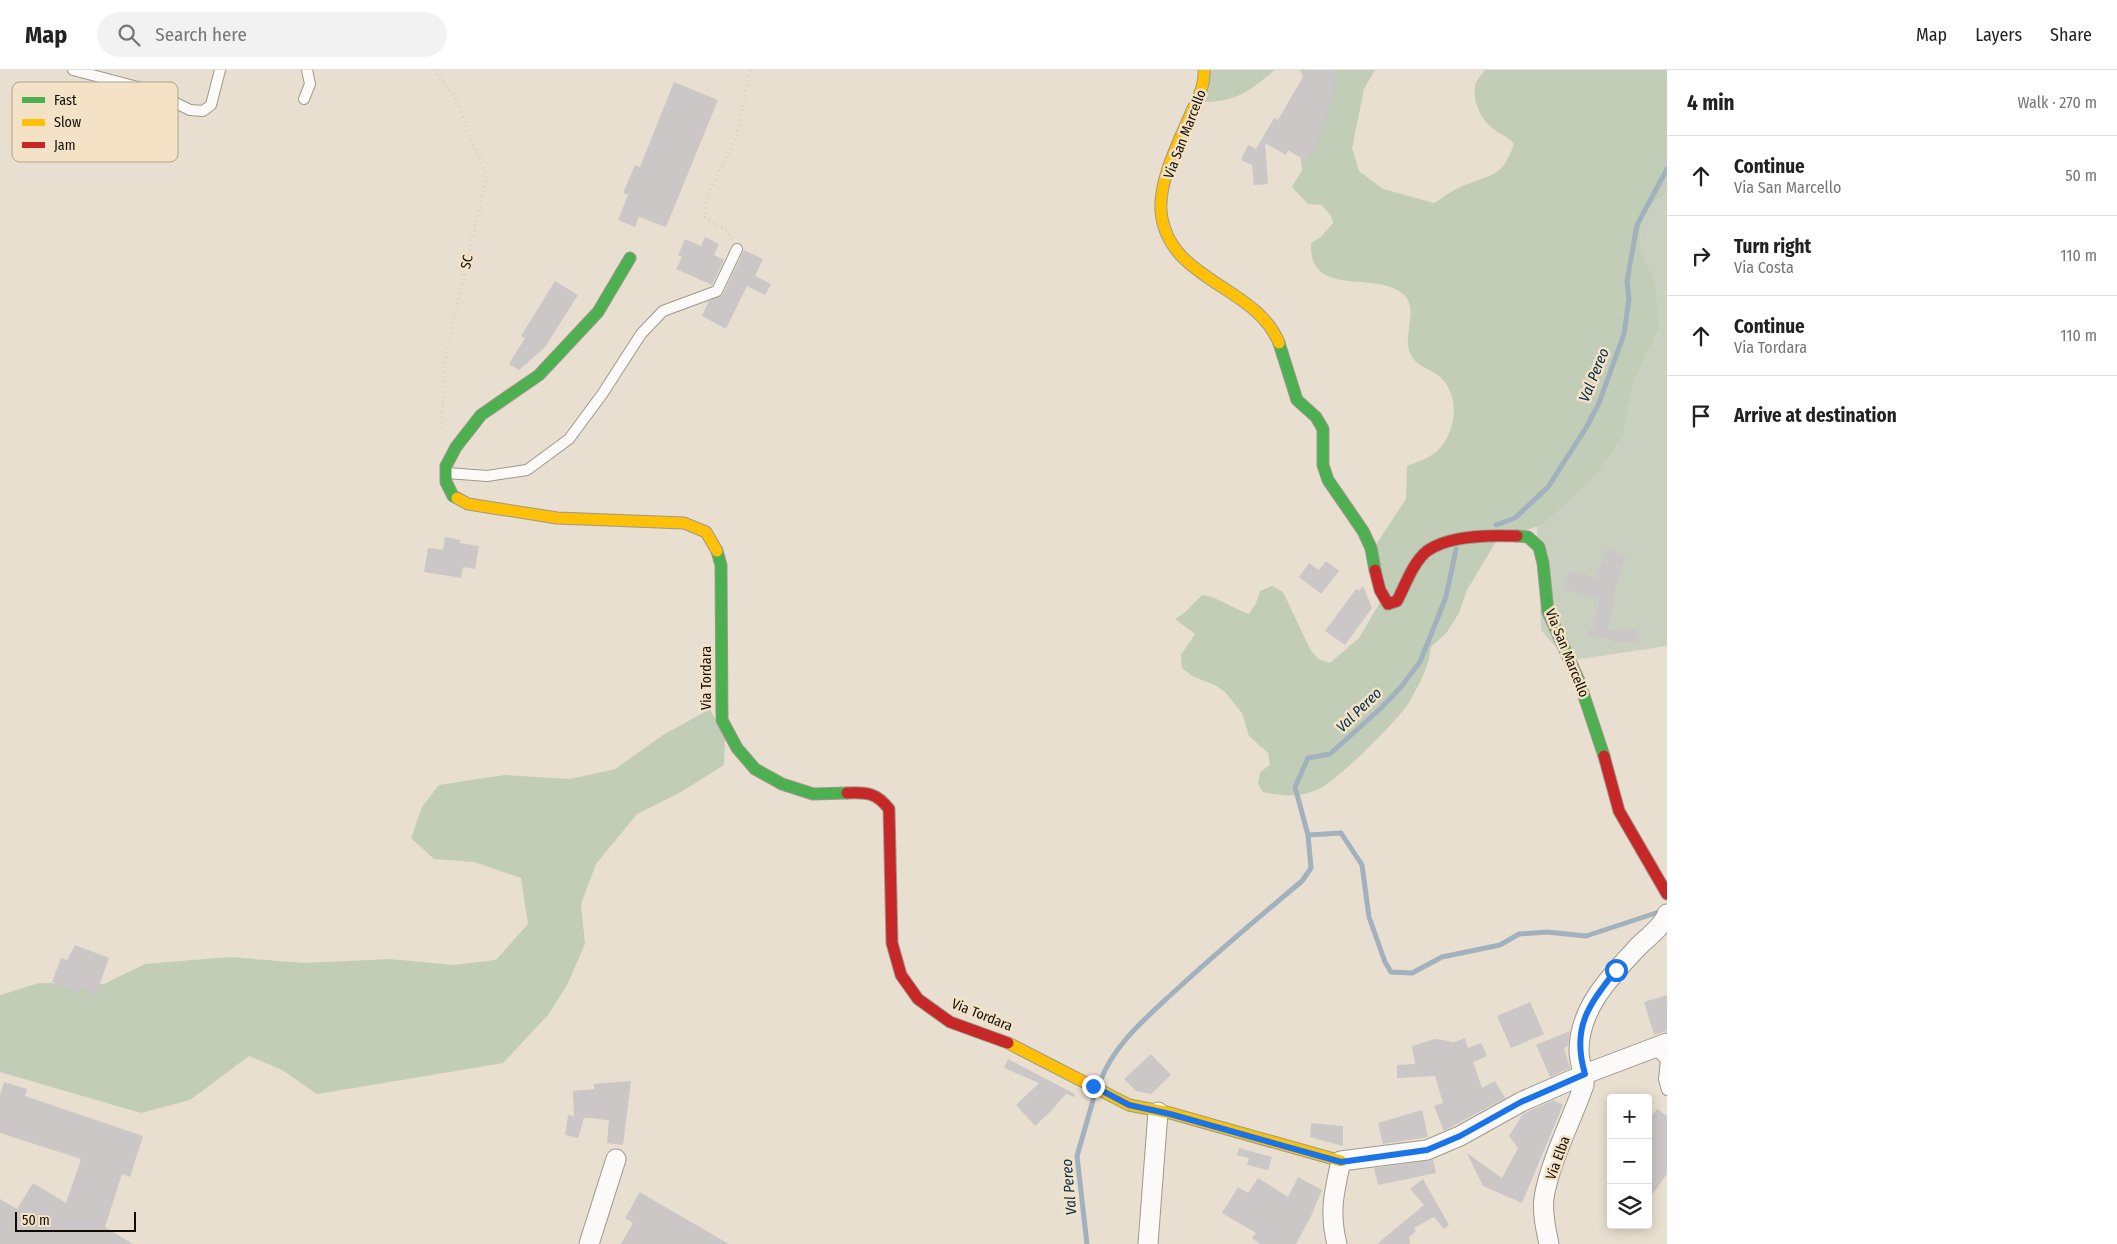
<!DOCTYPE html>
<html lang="en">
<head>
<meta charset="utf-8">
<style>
	:root { --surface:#fff; --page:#f2f2f2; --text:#222; --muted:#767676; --line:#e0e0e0 }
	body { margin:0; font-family:"Fira Sans Condensed",sans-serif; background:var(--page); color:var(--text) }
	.controls { position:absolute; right:15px; bottom:15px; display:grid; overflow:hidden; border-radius:5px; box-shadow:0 2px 12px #0003 }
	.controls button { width:45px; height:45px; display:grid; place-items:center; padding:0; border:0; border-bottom:1px solid var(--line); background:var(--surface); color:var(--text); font:25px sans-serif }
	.scale { position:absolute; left:15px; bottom:12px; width:121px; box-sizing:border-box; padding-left:5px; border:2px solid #120d04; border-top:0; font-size:14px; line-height:18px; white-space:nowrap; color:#120d04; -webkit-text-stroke:4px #f3e2c6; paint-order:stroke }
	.stop { position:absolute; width:15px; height:15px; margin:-11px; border:4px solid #1a73e8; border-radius:50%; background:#fff }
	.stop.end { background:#1a73e8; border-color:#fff; box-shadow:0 1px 5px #0008 }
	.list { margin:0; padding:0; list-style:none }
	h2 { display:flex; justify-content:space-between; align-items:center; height:65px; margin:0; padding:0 20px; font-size:21px }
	h2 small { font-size:16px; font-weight:400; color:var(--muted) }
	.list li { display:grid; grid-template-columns:32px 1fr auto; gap:15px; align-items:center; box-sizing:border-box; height:80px; padding:0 20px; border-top:1px solid var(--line) }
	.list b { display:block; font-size:19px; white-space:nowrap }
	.list p { margin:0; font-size:16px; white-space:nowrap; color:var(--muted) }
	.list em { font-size:16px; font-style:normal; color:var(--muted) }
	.icon { flex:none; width:28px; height:28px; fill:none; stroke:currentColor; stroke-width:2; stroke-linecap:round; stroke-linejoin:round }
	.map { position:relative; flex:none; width:1667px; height:1174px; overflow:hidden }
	header { display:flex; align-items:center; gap:30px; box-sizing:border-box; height:70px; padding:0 25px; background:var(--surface); border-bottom:1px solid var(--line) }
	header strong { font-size:24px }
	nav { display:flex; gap:28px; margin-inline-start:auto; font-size:18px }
	.search { width:350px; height:45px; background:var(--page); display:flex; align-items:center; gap:12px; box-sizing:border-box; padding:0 18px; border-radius:28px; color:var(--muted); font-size:19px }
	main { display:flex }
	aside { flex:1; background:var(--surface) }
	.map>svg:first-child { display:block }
	.green { fill:#cad0c0 }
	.forest { fill:#c2cdb8 }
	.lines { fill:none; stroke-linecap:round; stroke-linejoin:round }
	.stream { stroke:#a1b1bd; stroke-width:5 }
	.building { fill:#cbc7c7 }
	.lane-casing { stroke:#9e988c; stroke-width:12 }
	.street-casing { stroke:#9e988c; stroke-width:21 }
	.fast-casing { stroke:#9e988c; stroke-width:13 }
	.slow-casing { stroke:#9e988c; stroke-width:13 }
	.jam-casing { stroke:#9e988c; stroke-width:13 }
	.path { stroke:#d2d0cb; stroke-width:3; stroke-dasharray:1 4; stroke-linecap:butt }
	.lane { stroke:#fcfaf8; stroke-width:10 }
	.street { stroke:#fcfaf8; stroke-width:19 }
	.fast { stroke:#4caf50; stroke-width:11 }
	.slow { stroke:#ffc107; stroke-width:11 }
	.jam { stroke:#c62828; stroke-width:11 }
	.route { stroke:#1a73e8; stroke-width:6 }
	.labels { text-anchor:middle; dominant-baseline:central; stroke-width:5; stroke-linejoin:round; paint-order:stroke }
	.street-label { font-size:14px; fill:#120d04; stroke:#f3e2c6 }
	.water-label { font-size:15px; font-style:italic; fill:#002c4e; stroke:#f3e2c6 }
	.key { fill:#f3e2c6; stroke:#b0a28c; stroke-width:1 }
	.key-label { font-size:14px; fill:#120d04 }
</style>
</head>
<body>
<header>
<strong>Map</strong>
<div class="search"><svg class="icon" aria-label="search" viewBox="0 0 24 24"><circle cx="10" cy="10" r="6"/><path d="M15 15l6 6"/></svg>Search here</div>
<nav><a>Map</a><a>Layers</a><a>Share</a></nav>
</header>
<main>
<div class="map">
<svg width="1667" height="1174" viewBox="0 0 1667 1174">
	<rect width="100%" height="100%" fill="#e8dfd0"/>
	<!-- green -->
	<path class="green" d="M1667,123V576L1567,591L1541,560L1537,456L1544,454L1594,408L1623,366L1633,313L1660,257L1655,213L1640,177L1641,154L1651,134Z"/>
	<!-- forest -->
	<g class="forest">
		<path d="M1198,0H1275C1249,21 1238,31 1204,32Z"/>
		<path d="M1300,0H1375L1364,19L1352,78L1359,101L1383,119L1434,133C1444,127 1454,119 1465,115C1493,104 1503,106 1514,74C1506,65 1501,65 1492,58C1481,49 1472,31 1475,16C1475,11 1482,5 1485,0H1667V123L1651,134L1641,154L1640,177L1655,213L1660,257L1633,313L1623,366L1594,408L1544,454L1497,470L1467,520L1459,543L1447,562L1431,577C1429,597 1418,617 1408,634C1396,652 1339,709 1319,719C1301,727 1282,727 1263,722L1258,714L1260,702L1270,695L1268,683L1249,666L1242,643L1225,622L1215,615L1192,606L1182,598L1181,585L1195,564L1175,549C1187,543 1192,533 1203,525C1220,528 1233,539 1249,544L1256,533L1260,521L1272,516L1283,522L1310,579L1318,589L1330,593L1359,568L1386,522L1369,485L1406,429L1407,396C1417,392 1433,387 1440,378C1457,359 1460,324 1439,306C1429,298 1415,296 1410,283C1402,265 1420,238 1403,224C1375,200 1308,229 1311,173L1321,167L1333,153L1331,146L1322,135L1308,134L1292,117L1302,100L1299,76L1309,19Z"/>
		<path d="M710,639L725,668L724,695L681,722L637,744L596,794L581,834L585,874L567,915L548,945L503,993L317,1024L282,1000L249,986L190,1030L141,1043L0,1002V925L39,913L104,914L145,894L230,887L304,893L390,889L453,895L496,890L528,854L521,808L474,792L434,789L411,768L422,737L439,715L504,705L570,709L615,699L663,665Z"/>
	</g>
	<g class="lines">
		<!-- stream -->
		<g class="stream">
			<path d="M1496,455L1515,448L1548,417L1586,358L1599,333L1624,264L1629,229L1627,211L1637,155L1667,99"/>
			<path d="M1308,765L1341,763L1362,795L1369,847L1385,892L1391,902L1412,903L1442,887L1500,875L1519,864L1547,862L1586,866L1662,841"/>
			<path d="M1100,1012C1113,975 1147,947 1175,921C1216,883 1259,847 1302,811L1311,798L1308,765L1295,717L1308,688L1330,684L1381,638L1401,617L1420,592L1446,527L1456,479"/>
			<path d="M1087,1174L1077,1086L1094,1027"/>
		</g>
	</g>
	<!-- building -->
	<g class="building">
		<path d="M1307,0H1337L1332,29L1319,69L1306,91L1288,80L1286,85L1265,73L1268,114L1254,115L1252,95L1241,90L1248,75L1256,79L1274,48L1278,50Z"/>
		<path d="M674,12L718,30L666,157L639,147L635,157L618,150L628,125L623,123L635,95L640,97Z"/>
		<path d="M705,167L719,174L714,185L724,190L712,215L676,199L682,187L678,185L685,169L701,176Z"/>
		<path d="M744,180L763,189L755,206L771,214L765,225L747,216L726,259L702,246L709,231L723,224Z"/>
		<path d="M555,211L578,225L545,277L519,300L509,294L525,268L521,266Z"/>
		<path d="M445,467L460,470V473L479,476L475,499L463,497L461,508L424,502L428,478L443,480Z"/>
		<path d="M1607,477L1626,487L1616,516L1609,560L1638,558L1640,571L1625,573L1587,565V561H1593L1599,529L1564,519L1569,500L1595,508Z"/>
		<path d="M1326,491L1339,501L1321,524L1299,507L1309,493L1319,500Z"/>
		<path d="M1363,516L1372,538L1345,575L1325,561L1356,519L1359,521Z"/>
		<path d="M75,875L109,888L96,925L80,918L78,923L52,912L61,888L67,890Z"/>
		<path d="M1667,925V961L1654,965L1644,932Z"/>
		<path d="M1530,932L1544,964L1511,978L1497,946Z"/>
		<path d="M1570,961L1568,976L1564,978L1570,998L1550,1007L1536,975Z"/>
		<path d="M1465,968L1468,978L1481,973L1487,986L1473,992L1482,1018L1495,1011L1505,1028L1444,1061L1434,1036L1443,1033L1435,1006L1397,1008V995L1415,994L1412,976L1435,969L1454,972Z"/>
		<path d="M1151,984L1171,1005L1151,1024L1136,1021L1124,1009Z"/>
		<path d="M1008,989L1075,1024L1074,1027L1066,1024L1051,1041L1035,1056L1016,1035L1039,1013L1004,998Z"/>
		<path d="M631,1011L623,1075L607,1073L609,1050L578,1047L584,1048L578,1068L565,1065L568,1045L574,1046L573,1021L594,1019V1014Z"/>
		<path d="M4,1012L27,1019L25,1026L143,1066L130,1107L122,1104L105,1157L133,1174H0V1129L17,1139L33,1113L66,1133L81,1089L0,1063V1025Z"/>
		<path d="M1553,1030L1563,1035L1522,1133L1483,1116L1467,1083L1502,1108L1518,1078L1509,1066L1523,1044Z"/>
		<path d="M1657,1039L1667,1046V1104L1648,1130V1051Z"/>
		<path d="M1422,1040L1428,1067L1383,1074L1378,1053Z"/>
		<path d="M1311,1053L1343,1056V1076L1310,1067Z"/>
		<path d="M1239,1078L1272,1087L1268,1100L1247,1095L1249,1088L1237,1085Z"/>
		<path d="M1433,1090L1436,1103L1378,1115L1374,1098Z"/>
		<path d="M1298,1107L1322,1120L1312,1144L1296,1174H1260L1252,1168L1256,1163L1222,1143L1238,1117L1248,1123L1258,1108L1288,1127Z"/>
		<path d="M1423,1109L1449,1155L1444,1159L1434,1147L1414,1158L1416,1161L1409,1167L1410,1174H1377L1424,1135L1410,1119Z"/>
		<path d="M640,1122L648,1127L729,1174H621L633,1153L625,1148Z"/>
	</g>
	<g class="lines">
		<defs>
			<g id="lane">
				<path d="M73,0L149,20L190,40L203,41L211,35L220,0"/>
				<path d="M304,29L310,14L307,0"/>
				<path d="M447,403L487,406L527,400L569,369L603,323L641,264L663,241L717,221L737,179"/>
				<path d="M1654,978L1666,990L1664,1009L1667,1020"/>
			</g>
			<g id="street">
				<path d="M589,1174L616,1089"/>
				<path d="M1148,1174L1158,1042"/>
				<path d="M1337,1174C1329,1143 1334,1122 1341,1091L1427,1080L1460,1066L1521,1032L1585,1004L1667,973"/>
				<path d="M1549,1174C1546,1160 1542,1143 1544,1128C1549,1094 1572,1049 1584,1015C1585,1003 1579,993 1579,981C1579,939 1609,908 1636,879C1645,869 1663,857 1667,844"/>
			</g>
			<g id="fast">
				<path d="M1279,273L1297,330L1316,347L1323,359V395L1328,410L1363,461L1371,478L1375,500"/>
				<path d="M457,428L453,426L446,412V396L456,377L481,345L539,305L598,242L630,188"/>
				<path d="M1517,466L1528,467L1539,477L1543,493L1548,542L1579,611L1604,686"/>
				<path d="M717,481L721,495L722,650L737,678L755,699L782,714L813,724L847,723"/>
			</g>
			<g id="slow">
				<path d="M1204,0C1205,16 1198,28 1191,43C1179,72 1159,109 1161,141C1167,211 1256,215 1279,273"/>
				<path d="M457,428L468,434L557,448L684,453L706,462L717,481"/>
				<path d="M1008,973L1129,1035L1170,1043L1341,1091"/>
			</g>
			<g id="jam">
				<path d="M1375,500L1380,520L1388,534L1397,531C1405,516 1413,492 1427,481C1449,465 1490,465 1517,466"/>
				<path d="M1604,686L1619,741L1667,824"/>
				<path d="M847,723C867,722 877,723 889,739L892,873L901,905L918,929L950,952L1008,973"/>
			</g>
		</defs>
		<!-- lane casing -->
		<use href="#lane" class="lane-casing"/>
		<!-- street casing -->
		<use href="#street" class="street-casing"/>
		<!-- fast casing -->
		<use href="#fast" class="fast-casing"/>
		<!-- slow casing -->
		<use href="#slow" class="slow-casing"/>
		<!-- jam casing -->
		<use href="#jam" class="jam-casing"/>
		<!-- path -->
		<g class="path">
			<path d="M434,0L458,32L467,60L487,107L445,287L441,361"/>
			<path d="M732,169L726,160L704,147L708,124L736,68L750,0"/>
		</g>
		<!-- lane -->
		<use href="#lane" class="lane"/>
		<!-- street -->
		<use href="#street" class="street"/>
		<!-- fast -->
		<use href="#fast" class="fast"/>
		<!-- slow -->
		<use href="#slow" class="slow"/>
		<!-- jam -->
		<use href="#jam" class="jam"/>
	</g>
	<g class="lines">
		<!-- route -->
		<path class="route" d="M1093,1016L1129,1035L1170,1044L1341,1092L1427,1080L1460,1066L1521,1032L1585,1004C1571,957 1589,935 1616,900"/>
	</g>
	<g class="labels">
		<!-- street labels -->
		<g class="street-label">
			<text transform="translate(1185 64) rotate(-69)">Via San Marcello</text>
			<text transform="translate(467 192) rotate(-77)">SC</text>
			<text transform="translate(1567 583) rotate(68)">Via San Marcello</text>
			<text transform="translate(706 608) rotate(-90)">Via Tordara</text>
			<text transform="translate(982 945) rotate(22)">Via Tordara</text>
			<text transform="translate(1558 1088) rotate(-70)">Via Elba</text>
		</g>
		<!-- water labels -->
		<g class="water-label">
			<text transform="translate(1594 305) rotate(-68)">Val Pereo</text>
			<text transform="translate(1359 640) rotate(-44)">Val Pereo</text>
			<text transform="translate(1069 1117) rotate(-95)">Val Pereo</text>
		</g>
	</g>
	<!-- legend -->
	<rect x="12" y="12" width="166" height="80" rx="8" class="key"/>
	<rect x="22" y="27" width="23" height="6" fill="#4caf50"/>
	<rect x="22" y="49" width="23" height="7" fill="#ffc107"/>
	<rect x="22" y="72" width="23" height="6" fill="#c62828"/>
	<g class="key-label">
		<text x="54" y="35">Fast</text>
		<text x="54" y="57">Slow</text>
		<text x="54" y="80">Jam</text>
	</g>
</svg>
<div class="controls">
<button>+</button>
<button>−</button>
<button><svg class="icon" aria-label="layers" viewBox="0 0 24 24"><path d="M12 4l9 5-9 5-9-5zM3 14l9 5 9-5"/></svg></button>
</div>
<div class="scale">50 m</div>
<div class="stop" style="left:1616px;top:900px"></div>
<div class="stop end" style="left:1093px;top:1016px"></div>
</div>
<aside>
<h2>4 min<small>Walk · 270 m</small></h2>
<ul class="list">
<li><svg class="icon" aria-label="ahead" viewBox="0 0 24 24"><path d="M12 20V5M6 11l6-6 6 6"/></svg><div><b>Continue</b><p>Via San Marcello</p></div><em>50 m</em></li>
<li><svg class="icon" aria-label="right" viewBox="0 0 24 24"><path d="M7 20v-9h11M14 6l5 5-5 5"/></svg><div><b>Turn right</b><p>Via Costa</p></div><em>110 m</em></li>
<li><svg class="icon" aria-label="ahead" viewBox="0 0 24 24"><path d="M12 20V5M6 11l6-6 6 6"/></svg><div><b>Continue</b><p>Via Tordara</p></div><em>110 m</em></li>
<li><svg class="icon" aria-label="arrive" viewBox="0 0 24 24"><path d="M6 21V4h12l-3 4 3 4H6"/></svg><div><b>Arrive at destination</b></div></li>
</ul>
</aside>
</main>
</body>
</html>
